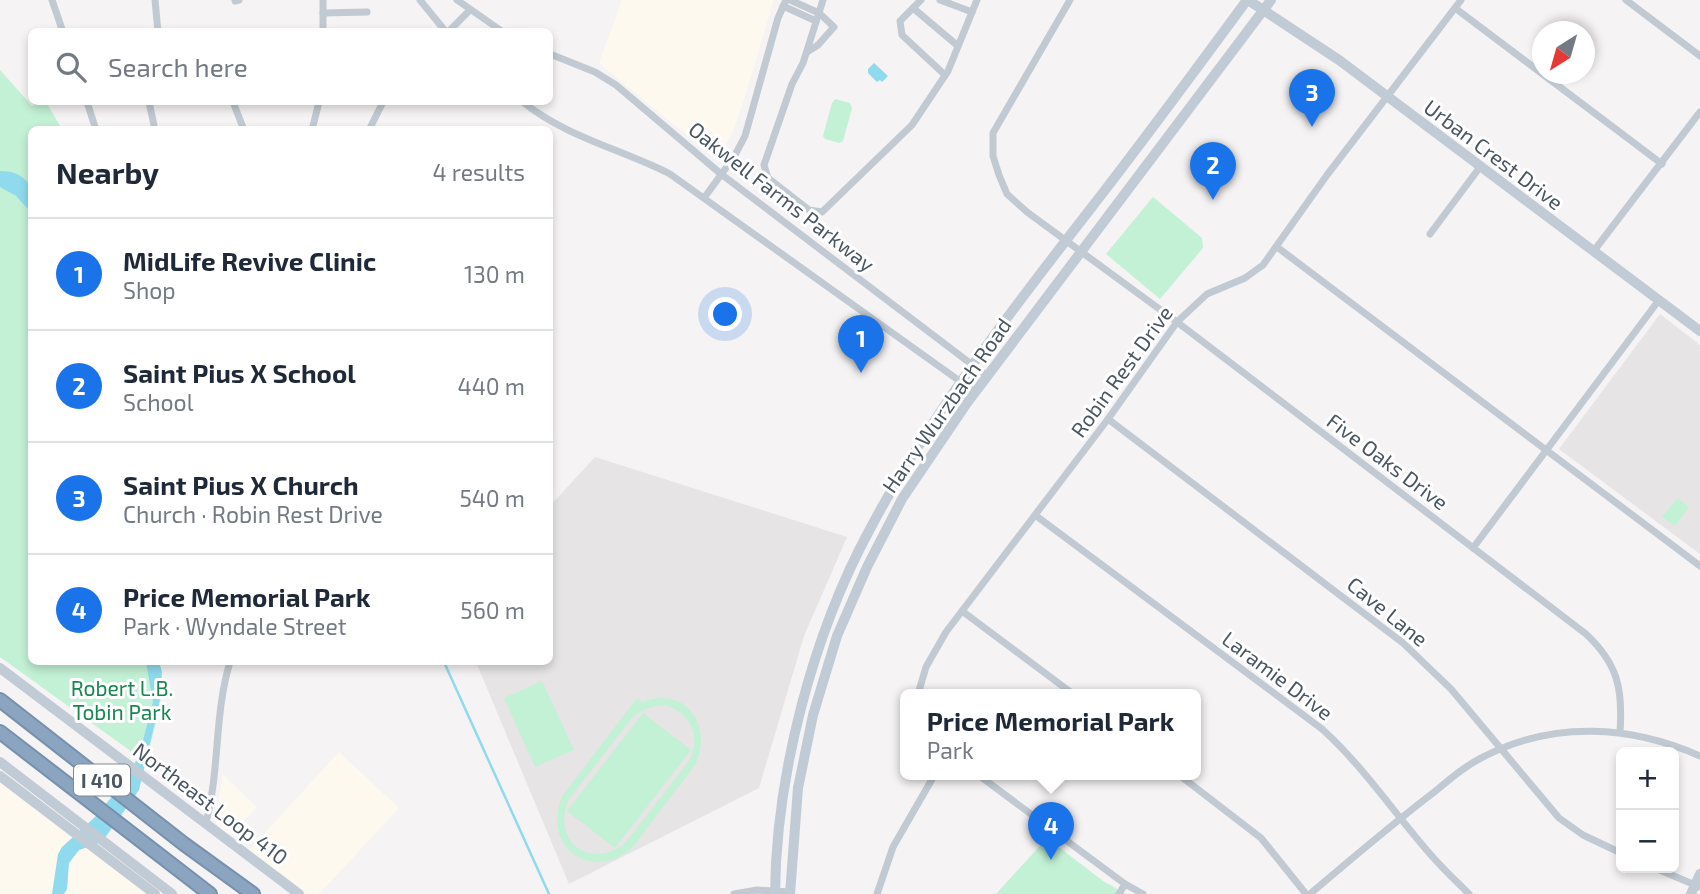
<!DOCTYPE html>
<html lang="en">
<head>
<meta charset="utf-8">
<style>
	:root { --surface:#fff; --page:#f6f6f7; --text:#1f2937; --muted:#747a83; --line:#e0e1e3; --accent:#1a73e8 }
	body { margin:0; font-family:"Exo 2",sans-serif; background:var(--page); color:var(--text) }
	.controls { position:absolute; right:21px; bottom:21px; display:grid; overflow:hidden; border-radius:10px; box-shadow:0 4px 10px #0003 }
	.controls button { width:63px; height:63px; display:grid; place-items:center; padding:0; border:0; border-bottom:2px solid var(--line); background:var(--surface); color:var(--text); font:35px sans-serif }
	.compass { position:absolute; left:1532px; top:21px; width:63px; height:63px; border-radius:50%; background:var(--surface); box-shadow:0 4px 10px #0003; rotate:217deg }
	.you { position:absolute; left:726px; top:315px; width:24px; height:24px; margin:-18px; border:5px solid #fff; border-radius:50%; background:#1a73e8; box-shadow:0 0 0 10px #1a73e833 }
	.badge { display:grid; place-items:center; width:46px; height:46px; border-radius:50%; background:var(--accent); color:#fff; font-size:23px; font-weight:700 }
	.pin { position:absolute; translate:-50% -58px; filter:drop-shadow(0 2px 4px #0008) }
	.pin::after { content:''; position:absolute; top:37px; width:24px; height:21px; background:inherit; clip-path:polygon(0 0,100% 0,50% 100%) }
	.popup { position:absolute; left:900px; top:689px; width:301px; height:91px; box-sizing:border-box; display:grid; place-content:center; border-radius:10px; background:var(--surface); filter:drop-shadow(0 2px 5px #0005); font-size:23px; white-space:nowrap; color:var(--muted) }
	.popup b { font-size:26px; color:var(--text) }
	.popup::after { content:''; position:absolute; left:50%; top:100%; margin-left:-14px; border:14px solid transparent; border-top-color:var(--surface) }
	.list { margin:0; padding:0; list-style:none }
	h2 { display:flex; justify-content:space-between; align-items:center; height:91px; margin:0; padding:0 28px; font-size:30px }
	h2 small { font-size:23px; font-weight:400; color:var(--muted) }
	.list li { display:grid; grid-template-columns:46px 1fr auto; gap:21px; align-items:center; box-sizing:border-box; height:112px; padding:0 28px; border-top:2px solid var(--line) }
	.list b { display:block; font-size:26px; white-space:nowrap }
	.list p { margin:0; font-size:23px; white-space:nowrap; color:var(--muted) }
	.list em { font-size:23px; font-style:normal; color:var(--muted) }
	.icon { flex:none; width:38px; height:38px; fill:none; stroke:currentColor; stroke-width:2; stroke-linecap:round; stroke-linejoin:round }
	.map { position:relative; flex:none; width:1700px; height:894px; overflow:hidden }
	.search { position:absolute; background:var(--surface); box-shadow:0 4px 10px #0003; left:28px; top:28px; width:525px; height:77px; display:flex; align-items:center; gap:18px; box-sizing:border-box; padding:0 24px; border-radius:10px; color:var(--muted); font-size:26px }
	.panel { position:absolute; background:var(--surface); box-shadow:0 4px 10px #0003; left:28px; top:126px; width:525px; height:539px; border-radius:10px }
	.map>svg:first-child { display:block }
	.commercial { fill:#fdf9ef }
	.education { fill:#e6e4e5 }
	.green { fill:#c3f1d5; fill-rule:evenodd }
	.water { fill:#90daee }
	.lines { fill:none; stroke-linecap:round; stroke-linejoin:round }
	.stream { stroke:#90daee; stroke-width:2.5 }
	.river { stroke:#90daee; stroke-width:14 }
	.highway-casing { stroke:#7690ad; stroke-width:16 }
	.street { stroke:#c1cad2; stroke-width:7 }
	.secondary { stroke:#c1cbd6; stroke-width:10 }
	.highway { stroke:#8ba5c1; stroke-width:12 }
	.labels { text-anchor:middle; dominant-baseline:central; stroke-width:6; stroke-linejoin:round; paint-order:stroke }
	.shield { fill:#fff; stroke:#808990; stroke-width:2 }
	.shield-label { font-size:19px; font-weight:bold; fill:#4a5661 }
	.street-label { font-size:21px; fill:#4a5661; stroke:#fff }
	.park-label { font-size:21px; fill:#17864f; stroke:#fff }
</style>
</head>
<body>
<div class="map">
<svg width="1700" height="894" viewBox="0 0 1700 894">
	<rect width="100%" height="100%" fill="#f5f3f3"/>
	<!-- commercial -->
	<g class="commercial">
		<path d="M622,0H774L743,103L732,134L719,154L712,156L599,63Z"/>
		<path d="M339,752L399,808L319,894H307L248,851Z"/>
		<path d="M223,775L257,807L229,836L218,828L215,818Z"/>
		<path d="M0,783L118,872L147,894H0Z"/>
	</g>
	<!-- education -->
	<g class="education">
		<path d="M1660,314L1700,345V554L1559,449Z"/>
		<path d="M595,457L847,537L804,636L759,788L569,884L476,662H550V506Z"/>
	</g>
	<!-- green -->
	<g class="green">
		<path d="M0,70L32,106L39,102H46L62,129L32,130V662H159C168,694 153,730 146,762L0,657Z"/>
		<path d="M835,99L850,103L852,108L843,141L839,143L825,139L823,136L832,103Z"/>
		<path d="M1153,197L1202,238L1203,248L1160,299L1106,254Z"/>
		<path d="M1677,498L1689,507L1675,526L1662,517Z"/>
		<path d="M542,681L574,750L535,767L504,698Z"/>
		<path d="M637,698L642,702C685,685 714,725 695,765L632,848C590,884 540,845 563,795ZM665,705C692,714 701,736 689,761L626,842C591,872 550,841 569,799L632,718C643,709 651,706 665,705Z"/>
		<path d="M643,713L691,750L615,848L567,811Z"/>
		<path d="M1047,838L1103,881L1126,894H996Z"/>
	</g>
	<!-- water -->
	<g class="water">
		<path d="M874,63L888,76L882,82L880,80L877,82L868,73V69Z"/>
		<path d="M0,171C15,171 22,175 31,186V200L21,186L10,180L0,182Z"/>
		<path d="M146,662H159L162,672L159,705L139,790L102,842L79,850L69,863L67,889L64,894H52L58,854L62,847L95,817L129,776L140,752L153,702Z"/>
	</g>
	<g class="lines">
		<!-- stream -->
		<path class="stream" d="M444,662L549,894"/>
		<!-- river -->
		<path class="river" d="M0,179L20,190L32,203"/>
		<defs>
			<g id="highway">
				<path d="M0,700L184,844L253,894"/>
				<path d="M0,732L210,894"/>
			</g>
		</defs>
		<!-- highway casing -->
		<use href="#highway" class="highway-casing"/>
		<!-- street -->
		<g class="street">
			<path d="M52,0L63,32"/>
			<path d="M155,0L158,32"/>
			<path d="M323,0V32"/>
			<path d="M420,0L446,32"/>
			<path d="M457,0L503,32"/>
			<path d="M790,0L819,13L834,27L818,45L807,52"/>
			<path d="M823,0L803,63L792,84L764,165L768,178L809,210L822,212L912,125L948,71L977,0"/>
			<path d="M921,0L900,21L902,35L945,75"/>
			<path d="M940,0L972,12"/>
			<path d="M1070,0L993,133V156L999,175L1007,194L1027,212L1177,322L1586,634C1618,664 1623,689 1620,732"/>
			<path d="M1626,0L1700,56"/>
			<path d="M235,1L239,0"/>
			<path d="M783,6L816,21"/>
			<path d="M913,8L958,46"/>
			<path d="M1455,8L1662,164"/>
			<path d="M323,13L367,12"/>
			<path d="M448,32L470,10"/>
			<path d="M550,54L595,72L616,85L721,174L987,376"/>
			<path d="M87,102L96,130"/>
			<path d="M149,102L155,130"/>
			<path d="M233,102L244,130"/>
			<path d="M523,102C566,137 621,149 670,174L975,392"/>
			<path d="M312,130L319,102"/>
			<path d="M369,130L383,102"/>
			<path d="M704,198L734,157L745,136L778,18L786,0"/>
			<path d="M1430,234L1480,167"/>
			<path d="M1277,247L1700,566"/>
			<path d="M1593,252L1700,112"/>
			<path d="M1108,419L1403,643L1451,689L1559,818L1583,835L1621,853"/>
			<path d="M1035,515L1322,729C1364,767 1394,813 1431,855C1443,869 1456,881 1469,894"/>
			<path d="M1473,548L1659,300"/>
			<path d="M962,611L1073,694"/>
			<path d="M918,694L926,667L946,632L1108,419L1177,322L1207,294L1245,278L1263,265L1327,175L1461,0"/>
			<path d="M977,774L1125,884L1143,894"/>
			<path d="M1178,774L1261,838L1306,894"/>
			<path d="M206,822C220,770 214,714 230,662"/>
			<path d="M1655,868L1700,887"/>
			<path d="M734,894L757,890L790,892"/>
			<path d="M877,894L893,847L935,774"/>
			<path d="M1119,894L1125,884"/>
			<path d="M1310,894C1350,860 1391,825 1433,793C1449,780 1466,765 1485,756C1554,721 1630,725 1700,756"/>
		</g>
		<!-- secondary -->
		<g class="secondary">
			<path d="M1248,0L1339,60L1700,331"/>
			<path d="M0,668L299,894"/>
			<path d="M0,762L172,894"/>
			<path d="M0,776L155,894"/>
			<path d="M775,894C776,774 813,634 870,529C932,412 1014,307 1095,203C1147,136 1197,68 1247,0"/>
			<path d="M790,894L798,788L813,715L837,636L867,567L902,499L967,403L1271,0"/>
			<path d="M1691,894L1700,874"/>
		</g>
		<!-- highway -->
		<use href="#highway" class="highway"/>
	</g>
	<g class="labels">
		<!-- shield labels -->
		<rect class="shield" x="74" y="764.5" width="56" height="31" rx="5"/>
		<g class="shield-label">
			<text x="102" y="780">I 410</text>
		</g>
		<!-- street labels -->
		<g class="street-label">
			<text transform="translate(1494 154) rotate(37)">Urban Crest Drive</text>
			<text transform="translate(782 196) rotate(38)">Oakwell Farms Parkway</text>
			<text transform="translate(1121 371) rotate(-54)">Robin Rest Drive</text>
			<text transform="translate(946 405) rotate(-55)">Harry Wurzbach Road</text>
			<text transform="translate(1388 461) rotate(37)">Five Oaks Drive</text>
			<text transform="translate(1388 611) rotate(39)">Cave Lane</text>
			<text transform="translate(1278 675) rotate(37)">Laramie Drive</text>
			<text transform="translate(211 803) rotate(37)">Northeast Loop 410</text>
		</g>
		<!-- park labels -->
		<g class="park-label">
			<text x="122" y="687">Robert L.B.<tspan x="122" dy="24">Tobin Park</tspan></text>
		</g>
	</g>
</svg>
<div class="controls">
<button>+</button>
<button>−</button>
</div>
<svg class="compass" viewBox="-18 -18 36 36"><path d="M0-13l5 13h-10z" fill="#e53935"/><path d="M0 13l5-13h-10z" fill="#747a83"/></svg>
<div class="you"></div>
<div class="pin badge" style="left:861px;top:373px">1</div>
<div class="pin badge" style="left:1213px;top:200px">2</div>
<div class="pin badge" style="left:1312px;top:127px">3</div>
<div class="pin badge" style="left:1051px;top:860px">4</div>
<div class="popup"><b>Price Memorial Park</b>Park</div>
<div class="search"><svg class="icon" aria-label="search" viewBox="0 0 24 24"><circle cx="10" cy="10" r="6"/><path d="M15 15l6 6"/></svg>Search here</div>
<section class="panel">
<h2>Nearby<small>4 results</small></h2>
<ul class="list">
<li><span class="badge">1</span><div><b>MidLife Revive Clinic</b><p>Shop</p></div><em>130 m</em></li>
<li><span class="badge">2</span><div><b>Saint Pius X School</b><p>School</p></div><em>440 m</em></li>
<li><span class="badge">3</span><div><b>Saint Pius X Church</b><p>Church · Robin Rest Drive</p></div><em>540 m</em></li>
<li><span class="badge">4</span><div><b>Price Memorial Park</b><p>Park · Wyndale Street</p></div><em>560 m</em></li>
</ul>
</section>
</div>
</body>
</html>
